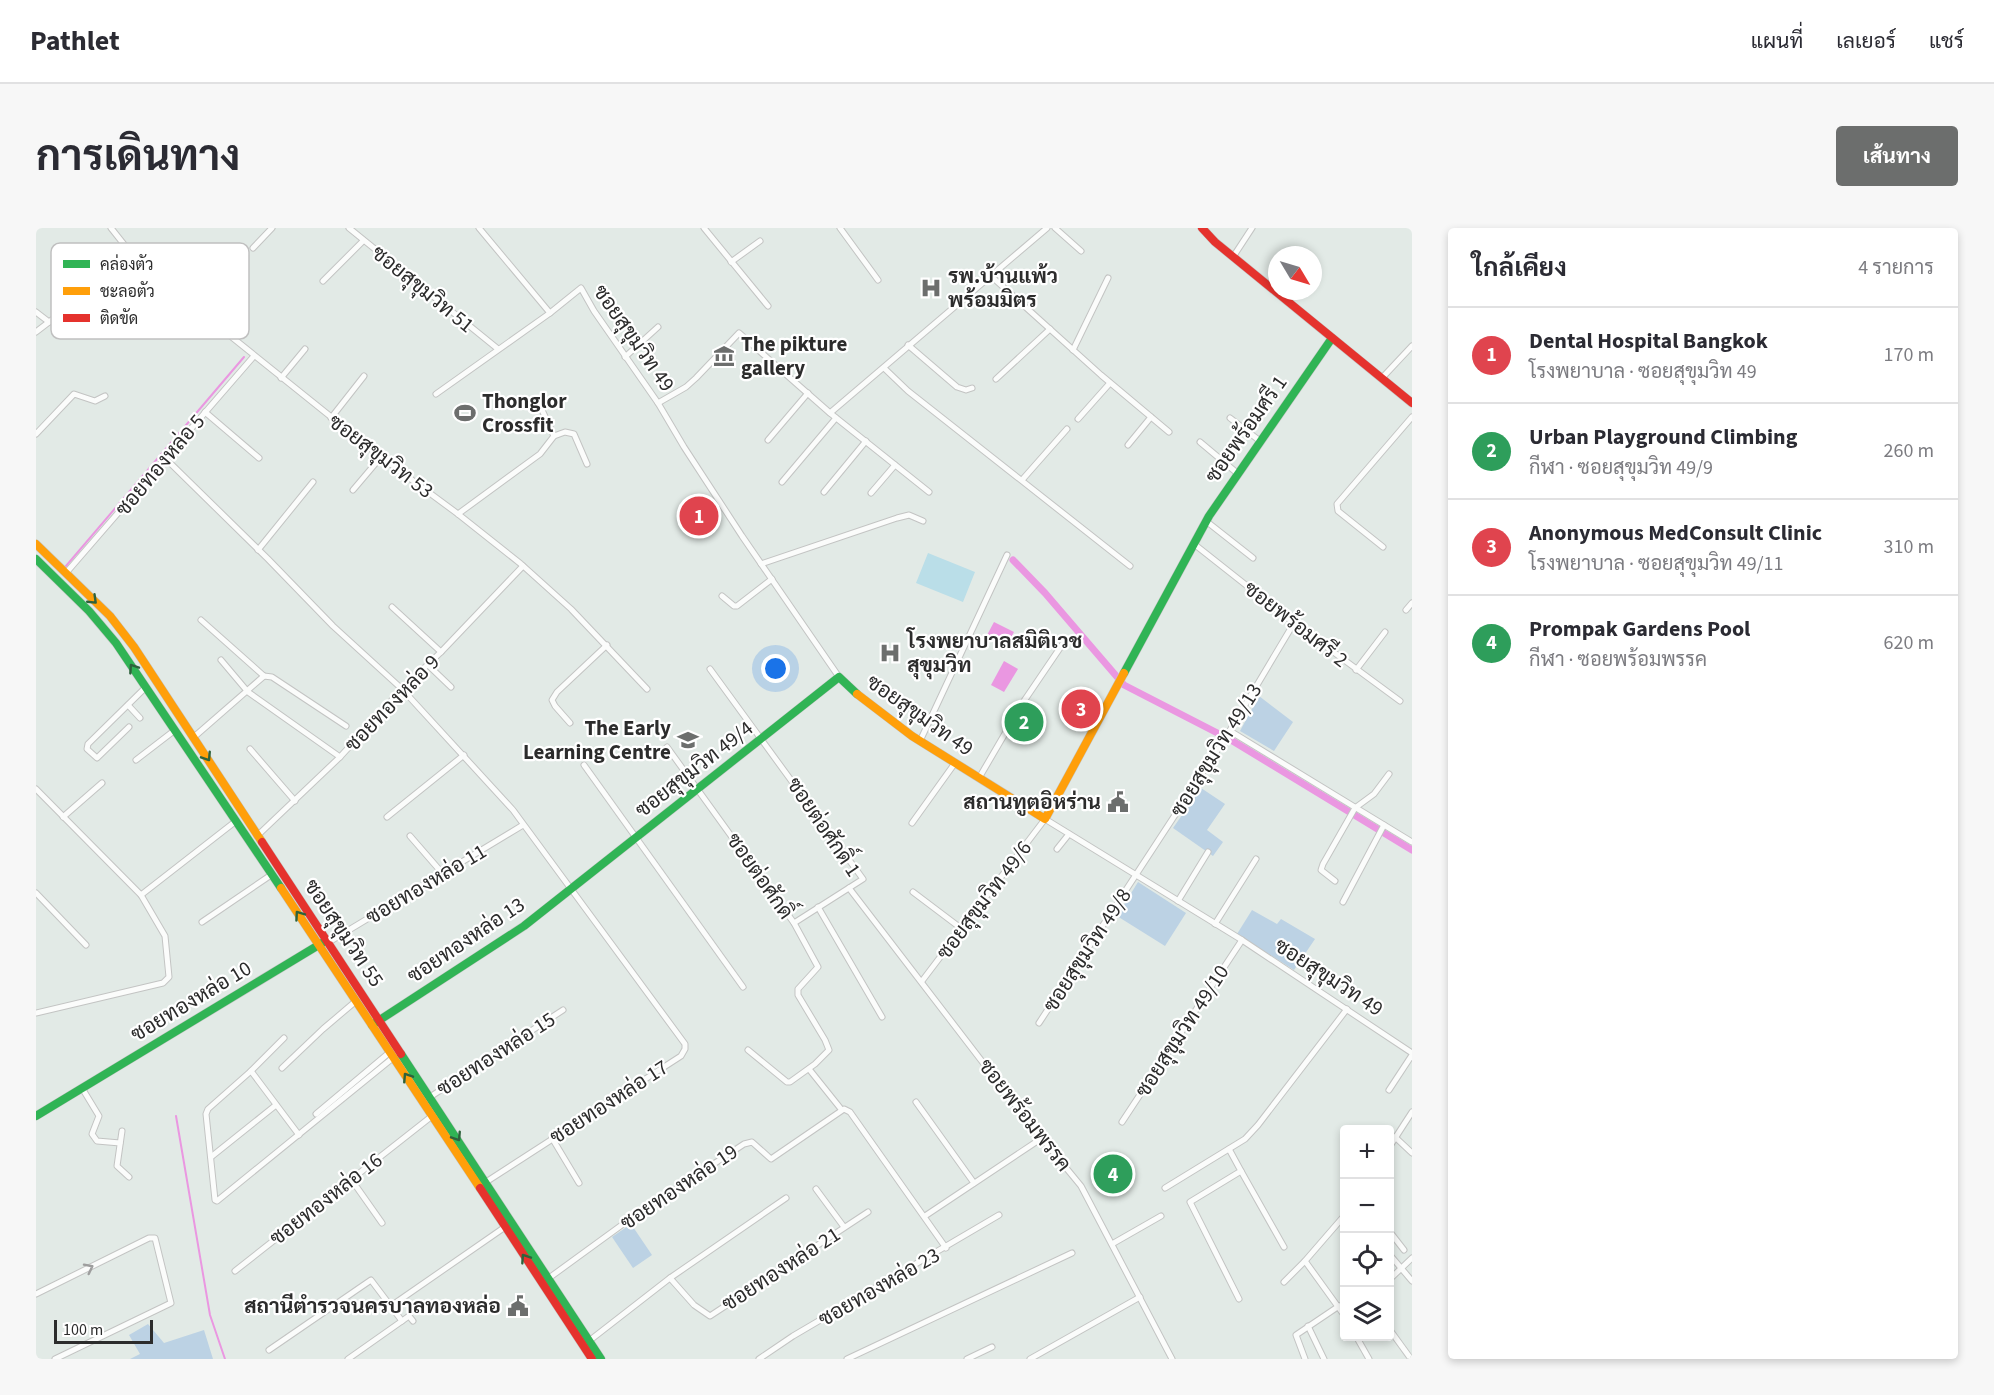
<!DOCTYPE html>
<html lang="th">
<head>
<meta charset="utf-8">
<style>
	:root { --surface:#fff; --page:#f7f7f7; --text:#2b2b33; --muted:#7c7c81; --line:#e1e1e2; --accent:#6c6e6d }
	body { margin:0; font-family:"Source Sans 3",Sarabun,sans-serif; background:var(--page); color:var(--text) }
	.controls { position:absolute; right:18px; bottom:18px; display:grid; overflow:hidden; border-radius:6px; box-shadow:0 3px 9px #0003 }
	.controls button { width:54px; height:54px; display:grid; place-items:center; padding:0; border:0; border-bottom:2px solid var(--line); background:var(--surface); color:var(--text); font:30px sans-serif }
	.compass { position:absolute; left:1232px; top:18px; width:54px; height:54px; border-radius:50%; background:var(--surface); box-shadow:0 3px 9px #0003; rotate:128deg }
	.scale { position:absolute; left:18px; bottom:15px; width:99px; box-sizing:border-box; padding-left:6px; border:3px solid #2c2c2c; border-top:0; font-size:16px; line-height:21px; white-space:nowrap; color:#2c2c2c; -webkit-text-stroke:4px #fff; paint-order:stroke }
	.you { position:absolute; left:740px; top:441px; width:21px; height:21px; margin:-15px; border:4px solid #fff; border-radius:50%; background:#1a73e8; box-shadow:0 0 0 9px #1a73e833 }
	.badge { display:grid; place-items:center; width:39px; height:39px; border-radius:50%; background:var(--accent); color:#fff; font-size:20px; font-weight:700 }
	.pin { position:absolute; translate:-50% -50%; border:3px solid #fff; box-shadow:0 2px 6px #0006 }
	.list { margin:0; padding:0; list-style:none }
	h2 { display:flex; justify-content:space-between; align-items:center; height:78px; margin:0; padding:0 24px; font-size:26px }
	h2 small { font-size:20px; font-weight:400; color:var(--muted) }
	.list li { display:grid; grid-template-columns:39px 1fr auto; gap:18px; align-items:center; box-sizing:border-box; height:96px; padding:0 24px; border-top:2px solid var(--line) }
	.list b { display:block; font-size:22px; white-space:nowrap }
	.list p { margin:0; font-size:20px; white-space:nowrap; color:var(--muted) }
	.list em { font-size:20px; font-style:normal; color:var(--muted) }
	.icon { flex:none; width:33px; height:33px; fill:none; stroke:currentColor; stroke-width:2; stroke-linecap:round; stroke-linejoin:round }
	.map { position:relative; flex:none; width:1376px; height:1131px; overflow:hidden; border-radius:6px }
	header { display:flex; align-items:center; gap:36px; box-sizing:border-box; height:84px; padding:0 30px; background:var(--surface); border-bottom:2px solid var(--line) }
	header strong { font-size:28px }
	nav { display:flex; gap:33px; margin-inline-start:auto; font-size:21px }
	.intro { display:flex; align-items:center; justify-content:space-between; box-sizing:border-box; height:144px; padding:0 36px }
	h1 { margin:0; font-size:42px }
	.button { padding:15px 27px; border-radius:6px; background:var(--accent); color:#fff; font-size:21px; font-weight:700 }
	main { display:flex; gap:36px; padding:0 36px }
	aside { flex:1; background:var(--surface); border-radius:6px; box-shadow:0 3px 9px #0003 }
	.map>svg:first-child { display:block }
	.green { fill:#bcd2e4 }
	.pitch { fill:#badee8 }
	.water { fill:#ea97e1 }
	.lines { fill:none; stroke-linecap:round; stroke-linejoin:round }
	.stream { stroke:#ea97e1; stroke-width:2 }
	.canal { stroke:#ea97e1; stroke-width:7 }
	.street-casing { stroke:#c3c4c3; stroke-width:7 }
	.fast-casing { stroke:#c3c4c3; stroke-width:9 }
	.slow-casing { stroke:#c3c4c3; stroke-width:9 }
	.jam-casing { stroke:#c3c4c3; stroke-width:9 }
	.street { stroke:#fbfcfb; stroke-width:5 }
	.fast { stroke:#30b455; stroke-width:8 }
	.slow { stroke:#ff9f0a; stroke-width:8 }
	.jam { stroke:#e5322d; stroke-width:8 }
	.oneway { stroke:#2e623c }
	.oneway2 { stroke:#9e9e9e }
	.labels { text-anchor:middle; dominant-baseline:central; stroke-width:4.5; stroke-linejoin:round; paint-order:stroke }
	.poi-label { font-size:21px; font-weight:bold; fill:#2c2c2c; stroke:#fff; text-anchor:start }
	.street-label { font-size:21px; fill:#2c2c2c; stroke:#fff }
	.key { fill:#fff; stroke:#c0c0c0; stroke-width:1.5 }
	.key-label { font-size:16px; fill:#2c2c2c }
</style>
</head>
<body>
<header>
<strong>Pathlet</strong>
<nav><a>แผนที่</a><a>เลเยอร์</a><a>แชร์</a></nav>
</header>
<div class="intro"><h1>การเดินทาง</h1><a class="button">เส้นทาง</a></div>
<main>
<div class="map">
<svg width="1376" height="1131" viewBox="0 0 1376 1131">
	<rect width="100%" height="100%" fill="#e2eae6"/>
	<!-- green -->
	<g class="green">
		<path d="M1223,468L1257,494L1238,523L1204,503Z"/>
		<path d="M1165,560L1189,576L1171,602L1187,614L1177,628L1137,600Z"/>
		<path d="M1102,654L1150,685L1129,718L1081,688Z"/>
		<path d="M1216,682L1241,696L1245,691L1279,711L1258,742L1201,706Z"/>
		<path d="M595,996L616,1027L597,1040L576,1009Z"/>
		<path d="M112,1096L128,1115L168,1102L177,1131H94L104,1126L93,1107Z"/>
	</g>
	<!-- pitch -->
	<path class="pitch" d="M892,325L939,344L927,374L880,355Z"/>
	<!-- water -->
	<g class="water">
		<path d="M958,394L978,404L970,419L950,409Z"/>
		<path d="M968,433L982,441L968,464L955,457Z"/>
	</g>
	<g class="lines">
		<!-- stream -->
		<g class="stream">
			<path d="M30,338L208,129"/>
			<path d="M140,888L174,1087L189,1131"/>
		</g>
		<!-- canal -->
		<path class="canal" d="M977,332L1009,365L1088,457L1195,512L1376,622"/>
		<defs>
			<g id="street">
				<path d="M75,0L98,29L116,45L345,229L422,286L485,336L535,381L611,461"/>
				<path d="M313,0L462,121"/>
				<path d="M443,0L514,85"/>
				<path d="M668,0L732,78"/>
				<path d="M804,0L842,52"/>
				<path d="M1019,0L1045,23"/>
				<path d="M217,20L236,0"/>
				<path d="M1197,29L1216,0"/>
				<path d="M695,34L724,13"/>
				<path d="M955,48L1065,147L1133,204"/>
				<path d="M287,53L327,13"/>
				<path d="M0,84L13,94"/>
				<path d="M0,104L98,29"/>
				<path d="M872,117L921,159L930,162L936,160"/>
				<path d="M1037,122L1072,50"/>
				<path d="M589,129L622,99"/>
				<path d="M848,140L872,163L1094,338"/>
				<path d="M245,150L269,121"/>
				<path d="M1346,150L1376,118"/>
				<path d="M960,151L1014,101"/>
				<path d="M400,166L514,85L545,60L558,83L622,175L648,219L706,308L803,449"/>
				<path d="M622,175L650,159L660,150L703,105L794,185L893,264"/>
				<path d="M506,182L518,208"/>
				<path d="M169,184L223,230"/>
				<path d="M794,185L1011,0"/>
				<path d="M295,190L328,148"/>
				<path d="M1194,190L1224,213"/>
				<path d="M1042,191L1074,155"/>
				<path d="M0,206L38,166L59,173L69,168"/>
				<path d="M732,212L772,165"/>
				<path d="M1164,214L1201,245"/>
				<path d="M1092,217L1115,189"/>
				<path d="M129,230L232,331L297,398L366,461L477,582L649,816V821L645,828L450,954"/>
				<path d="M986,252L1031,201"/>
				<path d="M746,254L800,190"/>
				<path d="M317,262L345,229"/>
				<path d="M788,264L830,213"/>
				<path d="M835,265L859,237"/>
				<path d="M422,286L504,226L518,208L529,204L538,206L551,236"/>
				<path d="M1170,293L1217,330"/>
				<path d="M1158,316L1258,395L1364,473"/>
				<path d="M1347,319L1302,283L1301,276L1376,189"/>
				<path d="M222,322L277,254"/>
				<path d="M725,336L861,290L873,287L887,293"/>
				<path d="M30,345L218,128"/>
				<path d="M686,368L698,378H701L736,351"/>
				<path d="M356,379L405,424"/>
				<path d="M1370,382L1376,375"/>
				<path d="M165,392L228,448L236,449L310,498"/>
				<path d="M185,432L212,464L304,529"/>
				<path d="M392,437L415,459"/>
				<path d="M674,441L827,651L758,695"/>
				<path d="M1320,442L1349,404"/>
				<path d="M92,477L104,490"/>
				<path d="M534,495L519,478L516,472L521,464L571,417"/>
				<path d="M93,499L61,530L51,521L52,516L110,459"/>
				<path d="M1194,503L1376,614"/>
				<path d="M158,509L228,448"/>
				<path d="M884,513L971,327"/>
				<path d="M631,519L758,695L782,739L762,761V767L789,812L793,822L779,836L754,854H751L712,822"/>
				<path d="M214,521L259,573"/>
				<path d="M100,532L139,502"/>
				<path d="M548,537L707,759"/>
				<path d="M943,550L988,473L1028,414"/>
				<path d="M0,561L105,667L129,708L133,749L127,755L0,785"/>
				<path d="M27,589L66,555"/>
				<path d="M351,589L428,527"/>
				<path d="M876,595L919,535"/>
				<path d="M221,608L304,529L366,461L405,424L487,338"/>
				<path d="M374,608L407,646"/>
				<path d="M1021,621L1033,606"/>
				<path d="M1299,653L1285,642L1287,636L1319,580L1338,566L1353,546"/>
				<path d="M813,660L994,896L1045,958L1136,1131"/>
				<path d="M877,664L926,701"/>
				<path d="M0,665L50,717"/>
				<path d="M105,667L200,593"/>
				<path d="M1142,673L1172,624"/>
				<path d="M1307,674L1348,597"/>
				<path d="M782,679L846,789"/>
				<path d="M166,694L235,647"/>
				<path d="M1179,696L1220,631"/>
				<path d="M293,714L487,597"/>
				<path d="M886,753L1009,591L1206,712L1376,825"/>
				<path d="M1003,795L1190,509L1258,395"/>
				<path d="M248,810L215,843L172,881L170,886L179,972L181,973L358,829"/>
				<path d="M246,840L287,801L320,773"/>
				<path d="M773,841L805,881"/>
				<path d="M215,843L263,907"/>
				<path d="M46,860L63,888L56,906L61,913L84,915"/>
				<path d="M1353,862L1376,827"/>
				<path d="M394,869L527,782"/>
				<path d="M880,874L938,955"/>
				<path d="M280,886L354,824"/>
				<path d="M1086,894L1206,712"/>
				<path d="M86,903L81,938L93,949"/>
				<path d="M1359,909L1376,925"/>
				<path d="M516,910L543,955"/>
				<path d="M1354,918L1376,884"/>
				<path d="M1193,921L1205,943L1154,974L1203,1071"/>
				<path d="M175,929L240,877"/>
				<path d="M1205,943L1248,1019"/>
				<path d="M315,951L346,995"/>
				<path d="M1129,960L1209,911L1222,897L1311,781"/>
				<path d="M780,961L808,999"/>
				<path d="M889,988L1006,910"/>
				<path d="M1354,1004L1368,1022"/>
				<path d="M1076,1016L1125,988"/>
				<path d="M1354,1027L1376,1053"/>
				<path d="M1269,1033L1308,1087"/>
				<path d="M199,1043L396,888"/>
				<path d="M513,1050L594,991L708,916L716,914L735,931L808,881L814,884L910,1020"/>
				<path d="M634,1050L658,1077L674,1088L832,984"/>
				<path d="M1354,1051L1376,1030"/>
				<path d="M1248,1054L1269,1033L1308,988"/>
				<path d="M0,1066L113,1010H119L135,1075L19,1131"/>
				<path d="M355,1078L469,999"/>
				<path d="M366,1093L373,1088L377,1093"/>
				<path d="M1272,1098L1288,1131"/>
				<path d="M1354,1102L1375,1131"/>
				<path d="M1320,1108L1333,1131"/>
				<path d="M553,1113L634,1050L750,970"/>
				<path d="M233,1122L335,1052L366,1093L312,1131"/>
				<path d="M723,1131L757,1108L963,987"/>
				<path d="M811,1131L1036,1025"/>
				<path d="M931,1131L956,1119"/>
				<path d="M994,1131L1104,1069"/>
				<path d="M1269,1131L1260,1107L1303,1078"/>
			</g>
			<g id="fast">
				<path d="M0,331L53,383L80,415L245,660"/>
				<path d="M1088,445L1173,288L1296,110"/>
				<path d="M336,797L488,698L803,449L821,466"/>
				<path d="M365,826L565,1131"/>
				<path d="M0,888L286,715"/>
			</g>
			<g id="slow">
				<path d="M0,316L74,388L98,419L226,614"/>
				<path d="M821,466L876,508L1009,591L1088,445"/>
				<path d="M245,660L444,960"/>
			</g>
			<g id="jam">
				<path d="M1166,0L1179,14L1376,175"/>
				<path d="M226,614L365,826"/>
				<path d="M444,960L556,1131"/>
			</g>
		</defs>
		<!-- street casing -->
		<use href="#street" class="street-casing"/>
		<!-- fast casing -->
		<use href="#fast" class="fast-casing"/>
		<!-- slow casing -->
		<use href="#slow" class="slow-casing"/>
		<!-- jam casing -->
		<use href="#jam" class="jam-casing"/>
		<!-- street -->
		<use href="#street" class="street"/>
		<!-- fast -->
		<use href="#fast" class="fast"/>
		<!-- slow -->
		<use href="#slow" class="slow"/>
		<!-- jam -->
		<use href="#jam" class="jam"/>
	</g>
	<!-- one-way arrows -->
	<defs><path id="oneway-chevron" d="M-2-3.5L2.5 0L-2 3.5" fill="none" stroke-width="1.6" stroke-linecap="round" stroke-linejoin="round" transform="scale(1.5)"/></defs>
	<g class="oneway">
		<use href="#oneway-chevron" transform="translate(57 372) rotate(44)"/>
		<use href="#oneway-chevron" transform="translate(97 440) rotate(-124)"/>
		<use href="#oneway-chevron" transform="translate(171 529) rotate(57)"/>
		<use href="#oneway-chevron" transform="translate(263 687) rotate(-125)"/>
		<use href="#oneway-chevron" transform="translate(371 849) rotate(-123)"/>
		<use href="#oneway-chevron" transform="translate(421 909) rotate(57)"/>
		<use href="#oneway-chevron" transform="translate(489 1030) rotate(-124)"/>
	</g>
	<use class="oneway2" href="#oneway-chevron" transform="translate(53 1040) rotate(-27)"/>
	<!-- icons -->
	<defs>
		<symbol id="hospital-bare" viewBox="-9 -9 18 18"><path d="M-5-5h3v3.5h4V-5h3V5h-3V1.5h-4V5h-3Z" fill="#6c6e6d" stroke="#fff" stroke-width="2.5" paint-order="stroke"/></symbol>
		<symbol id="museum-bare" viewBox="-9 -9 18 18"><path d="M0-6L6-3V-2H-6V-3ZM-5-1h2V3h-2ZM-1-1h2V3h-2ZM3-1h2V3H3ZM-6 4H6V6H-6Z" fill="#6c6e6d" stroke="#fff" stroke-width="2.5" paint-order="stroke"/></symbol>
		<symbol id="stadium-bare" viewBox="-9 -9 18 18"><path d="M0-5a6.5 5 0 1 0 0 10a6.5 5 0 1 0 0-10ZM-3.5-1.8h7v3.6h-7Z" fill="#6c6e6d" stroke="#fff" stroke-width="2.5" paint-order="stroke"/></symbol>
		<symbol id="school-bare" viewBox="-9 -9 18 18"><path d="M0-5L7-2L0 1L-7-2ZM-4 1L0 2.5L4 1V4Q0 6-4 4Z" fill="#6c6e6d" stroke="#fff" stroke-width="2.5" paint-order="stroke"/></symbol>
		<symbol id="civic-bare" viewBox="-9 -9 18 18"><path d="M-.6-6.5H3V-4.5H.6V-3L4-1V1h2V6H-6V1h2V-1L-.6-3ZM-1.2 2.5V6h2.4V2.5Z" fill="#6c6e6d" stroke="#fff" stroke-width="2.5" paint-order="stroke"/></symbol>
	</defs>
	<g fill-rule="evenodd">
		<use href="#hospital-bare" x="880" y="45" width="30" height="30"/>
		<use href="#museum-bare" x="673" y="113" width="30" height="30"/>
		<use href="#stadium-bare" x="414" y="170" width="30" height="30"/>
		<use href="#hospital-bare" x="839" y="410" width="30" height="30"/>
		<use href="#school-bare" x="637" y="497" width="30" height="30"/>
		<use href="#civic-bare" x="1067" y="559" width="30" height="30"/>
		<use href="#civic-bare" x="467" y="1063" width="30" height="30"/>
	</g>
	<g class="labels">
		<!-- poi labels -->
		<g class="poi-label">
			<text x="912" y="48">รพ.บ้านแพ้ว<tspan x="912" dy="24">พร้อมมิตร</tspan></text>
			<text x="705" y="116">The pikture<tspan x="705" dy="24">gallery</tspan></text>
			<text x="446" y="173">Thonglor<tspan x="446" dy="24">Crossfit</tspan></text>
			<text x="871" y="413">โรงพยาบาลสมิติเวช<tspan x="871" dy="24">สุขุมวิท</tspan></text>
			<text x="635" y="500" text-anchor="end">The Early<tspan x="635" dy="24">Learning Centre</tspan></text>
			<text x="1065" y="574" text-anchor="end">สถานทูตอิหร่าน</text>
			<text x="465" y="1078" text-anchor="end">สถานีตำรวจนครบาลทองหล่อ</text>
		</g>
		<!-- street labels -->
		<g class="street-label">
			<text transform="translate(387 61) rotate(39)">ซอยสุขุมวิท 51</text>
			<text transform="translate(598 110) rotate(55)">ซอยสุขุมวิท 49</text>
			<text transform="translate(1210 201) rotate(-55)">ซอยพร้อมศรี 1</text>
			<text transform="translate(345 228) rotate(37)">ซอยสุขุมวิท 53</text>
			<text transform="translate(124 237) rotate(-50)">ซอยทองหล่อ 5</text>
			<text transform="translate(1260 396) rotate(38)">ซอยพร้อมศรี 2</text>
			<text transform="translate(356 475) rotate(-46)">ซอยทองหล่อ 9</text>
			<text transform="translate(884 487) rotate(35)">ซอยสุขุมวิท 49</text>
			<text transform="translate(1180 522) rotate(-58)">ซอยสุขุมวิท 49/13</text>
			<text transform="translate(658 541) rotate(-38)">ซอยสุขุมวิท 49/4</text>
			<text transform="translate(788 599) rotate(56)">ซอยต่อศักดิ์ 1</text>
			<text transform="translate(724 648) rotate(55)">ซอยต่อศักดิ์</text>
			<text transform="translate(390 656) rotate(-31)">ซอยทองหล่อ 11</text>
			<text transform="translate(948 672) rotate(-53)">ซอยสุขุมวิท 49/6</text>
			<text transform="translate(308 705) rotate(56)">ซอยสุขุมวิท 55</text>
			<text transform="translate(430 712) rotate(-34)">ซอยทองหล่อ 13</text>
			<text transform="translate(1051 722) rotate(-57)">ซอยสุขุมวิท 49/8</text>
			<text transform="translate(1293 749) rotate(33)">ซอยสุขุมวิท 49</text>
			<text transform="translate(155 773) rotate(-31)">ซอยทองหล่อ 10</text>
			<text transform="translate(1146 803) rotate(-57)">ซอยสุขุมวิท 49/10</text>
			<text transform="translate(460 826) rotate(-33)">ซอยทองหล่อ 15</text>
			<text transform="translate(573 874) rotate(-33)">ซอยทองหล่อ 17</text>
			<text transform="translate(989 887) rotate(52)">ซอยพร้อมพรรค</text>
			<text transform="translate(643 959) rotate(-34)">ซอยทองหล่อ 19</text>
			<text transform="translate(290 971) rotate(-38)">ซอยทองหล่อ 16</text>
			<text transform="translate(745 1041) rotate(-33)">ซอยทองหล่อ 21</text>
			<text transform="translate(843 1059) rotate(-30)">ซอยทองหล่อ 23</text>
		</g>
	</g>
	<!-- legend -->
	<rect x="15" y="15" width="198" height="96" rx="9" class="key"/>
	<rect x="27" y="32" width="27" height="8" fill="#30b455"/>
	<rect x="27" y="59" width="27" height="8" fill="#ff9f0a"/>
	<rect x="27" y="86" width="27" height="8" fill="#e5322d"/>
	<g class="key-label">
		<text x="64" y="42">คล่องตัว</text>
		<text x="64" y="69">ชะลอตัว</text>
		<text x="64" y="96">ติดขัด</text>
	</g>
</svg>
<div class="controls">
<button>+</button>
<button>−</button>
<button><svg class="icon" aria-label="locate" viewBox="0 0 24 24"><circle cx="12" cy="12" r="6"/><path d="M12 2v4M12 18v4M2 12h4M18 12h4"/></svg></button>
<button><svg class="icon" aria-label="layers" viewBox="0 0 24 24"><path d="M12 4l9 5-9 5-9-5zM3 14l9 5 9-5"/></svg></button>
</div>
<svg class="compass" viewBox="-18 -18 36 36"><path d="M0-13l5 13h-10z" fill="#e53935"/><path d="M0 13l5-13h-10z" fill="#7c7c81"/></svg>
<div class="scale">100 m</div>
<div class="you"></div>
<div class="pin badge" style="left:663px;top:288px;background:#e0444e">1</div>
<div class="pin badge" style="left:988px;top:494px;background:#2e9e5b">2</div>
<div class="pin badge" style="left:1045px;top:481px;background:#e0444e">3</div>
<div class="pin badge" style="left:1077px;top:946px;background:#2e9e5b">4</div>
</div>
<aside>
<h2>ใกล้เคียง<small>4 รายการ</small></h2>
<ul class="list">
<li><span class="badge" style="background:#e0444e">1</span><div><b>Dental Hospital Bangkok</b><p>โรงพยาบาล · ซอยสุขุมวิท 49</p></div><em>170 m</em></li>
<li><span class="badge" style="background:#2e9e5b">2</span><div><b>Urban Playground Climbing</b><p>กีฬา · ซอยสุขุมวิท 49/9</p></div><em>260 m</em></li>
<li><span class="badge" style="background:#e0444e">3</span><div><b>Anonymous MedConsult Clinic</b><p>โรงพยาบาล · ซอยสุขุมวิท 49/11</p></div><em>310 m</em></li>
<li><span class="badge" style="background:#2e9e5b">4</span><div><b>Prompak Gardens Pool</b><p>กีฬา · ซอยพร้อมพรรค</p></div><em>620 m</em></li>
</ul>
</aside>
</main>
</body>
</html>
